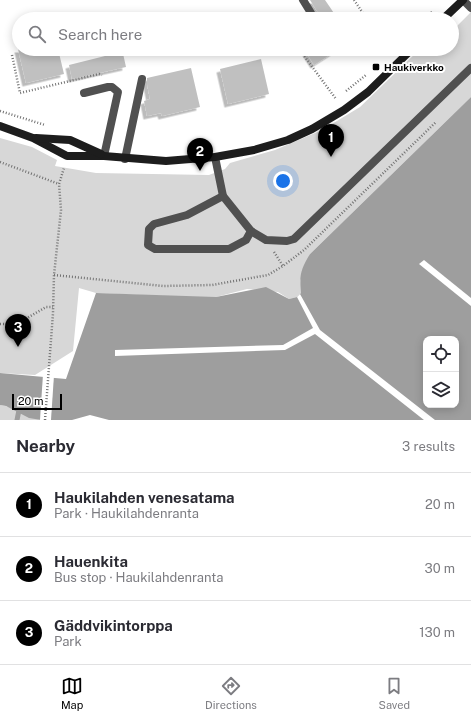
<!DOCTYPE html>
<html lang="en">
<head>
<meta charset="utf-8">
<style>
	:root { --surface:#fff; --page:#f2f2f3; --text:#2b2b33; --muted:#7c7c81; --line:#e1e1e2; --accent:#000 }
	body { margin:0; font-family:"Public Sans",sans-serif; background:var(--page); color:var(--text) }
	.controls { position:absolute; right:12px; bottom:12px; display:grid; overflow:hidden; border-radius:8px; box-shadow:0 2px 10px #0003 }
	.controls button { width:36px; height:36px; display:grid; place-items:center; padding:0; border:0; border-bottom:1px solid var(--line); background:var(--surface); color:var(--text); font:20px sans-serif }
	.scale { position:absolute; left:12px; bottom:10px; width:50px; box-sizing:border-box; padding-left:4px; border:2px solid #000; border-top:0; font-size:11px; line-height:14px; white-space:nowrap; color:#000; -webkit-text-stroke:3px #fff; paint-order:stroke }
	.you { position:absolute; left:283px; top:181px; width:14px; height:14px; margin:-10px; border:3px solid #fff; border-radius:50%; background:#1a73e8; box-shadow:0 0 0 6px #1a73e833 }
	.badge { display:grid; place-items:center; width:26px; height:26px; border-radius:50%; background:var(--accent); color:#fff; font-size:13px; font-weight:700 }
	.pin { position:absolute; translate:-50% -33px; filter:drop-shadow(0 1px 2px #0008) }
	.pin::after { content:''; position:absolute; top:21px; width:14px; height:12px; background:inherit; clip-path:polygon(0 0,100% 0,50% 100%) }
	.list { margin:0; padding:0; list-style:none }
	h2 { display:flex; justify-content:space-between; align-items:center; height:52px; margin:0; padding:0 16px; font-size:17px }
	h2 small { font-size:13px; font-weight:400; color:var(--muted) }
	.list li { display:grid; grid-template-columns:26px 1fr auto; gap:12px; align-items:center; box-sizing:border-box; height:64px; padding:0 16px; border-top:1px solid var(--line) }
	.list b { display:block; font-size:15px; white-space:nowrap }
	.list p { margin:0; font-size:13px; white-space:nowrap; color:var(--muted) }
	.list em { font-size:13px; font-style:normal; color:var(--muted) }
	.icon { flex:none; width:22px; height:22px; fill:none; stroke:currentColor; stroke-width:2; stroke-linecap:round; stroke-linejoin:round }
	.map { position:relative; flex:none; width:471px; height:420px; overflow:hidden }
	.search { position:absolute; background:var(--surface); box-shadow:0 2px 10px #0003; left:12px; right:12px; top:12px; height:44px; display:flex; align-items:center; gap:10px; box-sizing:border-box; padding:0 14px; border-radius:22px; color:var(--muted); font-size:15px }
	.sheet { height:244px; background:var(--surface) }
	nav { display:flex; justify-content:space-around; align-items:center; box-sizing:border-box; height:56px; border-top:1px solid var(--line); background:var(--surface); font-size:11px; color:var(--muted) }
	nav a { display:grid; justify-items:center; gap:2px }
	nav .on { color:var(--accent) }
	.map>svg:first-child { display:block }
	.green { fill:#d7d7d7 }
	.water { fill:#9e9e9e; fill-rule:evenodd }
	.pier { fill:#fff }
	.lines { fill:none; stroke-linecap:round; stroke-linejoin:round }
	.stream { stroke:#9e9e9e; stroke-width:5 }
	.building { fill:#c0c0c0; filter:url(#shadow) }
	.path { stroke:#727272; stroke-width:2.5; stroke-dasharray:1 2; stroke-linecap:butt }
	.lane { stroke:#505050; stroke-width:8 }
	.secondary { stroke:#1d1d1d; stroke-width:8 }
	.poi-dot { fill:#000; stroke:#fff; stroke-width:1.5 }
	.labels { text-anchor:middle; dominant-baseline:central; stroke-width:4; stroke-linejoin:round; paint-order:stroke }
	.poi-label { font-size:10px; font-weight:bold; fill:#000; stroke:#fff; text-anchor:start }
</style>
</head>
<body>
<div class="map">
<svg width="471" height="420" viewBox="0 0 471 420">
	<defs>
		<filter id="shadow"><feDropShadow dx="-3.5" dy="3.5" stdDeviation="0" flood-color="#0004"/></filter>
	</defs>
	<rect width="100%" height="100%" fill="#fff"/>
	<!-- green -->
	<g class="green">
		<path d="M471,12V97L310,254L300,281L301,293L297,297L289,299L278,292L247,289L216,297H189L96,293L79,288L73,351L35,375L0,373V138L32,147L57,160L55,166L96,173L209,175L225,169L230,163L275,150L322,130L360,107L420,49H452V23L457,26Z"/>
		<path d="M0,405C15,407 27,417 41,420H0Z"/>
	</g>
	<!-- water -->
	<path class="water" d="M471,97V420H109L90,415L72,420H41L29,418L6,406L0,405V373L66,379L96,293L216,297L266,287L289,299L297,297L301,293C299,275 301,269 310,254ZM426,339H456V405H426Z"/>
	<!-- pier -->
	<g class="pier">
		<path d="M424,260L471,298V306L419,264Z"/>
		<path d="M300,294L320,330L435,420H424L315,334L285,350L115,356V350L283,345L313,328L297,297Z"/>
		<path d="M43,374L54,375L51,420H40Z"/>
	</g>
	<g class="lines">
		<!-- stream -->
		<path class="stream" d="M17,420L20,405"/>
	</g>
	<!-- building -->
	<g class="building">
		<path d="M310,0H325L338,19H322Z"/>
		<path d="M18,49H58L64,74L26,83Z"/>
		<path d="M107,49H122L126,67L72,79L69,65L109,55Z"/>
		<path d="M304,49H339L314,65Z"/>
		<path d="M261,59L269,94L228,104L220,69Z"/>
		<path d="M191,68L200,107L162,116L161,113L147,116L144,101L150,99L147,84V78Z"/>
	</g>
	<g class="lines">
		<!-- path -->
		<g class="path">
			<path d="M354,0L367,19"/>
			<path d="M425,19L432,12"/>
			<path d="M299,49L336,99"/>
			<path d="M12,55L20,93L99,74L102,75"/>
			<path d="M346,91L366,75"/>
			<path d="M0,111L45,125"/>
			<path d="M0,162L59,184"/>
			<path d="M274,252L283,266"/>
			<path d="M54,275L163,286L212,285L268,275L283,266L304,250L436,122"/>
			<path d="M0,324H17L46,307H53"/>
			<path d="M45,420L53,313L54,275L61,210L59,184L64,168"/>
		</g>
		<!-- lane -->
		<g class="lane">
			<path d="M303,0L311,13"/>
			<path d="M463,0L471,8"/>
			<path d="M84,93L108,87H112L118,92L104,156"/>
			<path d="M215,157L223,196L251,231L266,240L287,241L294,239L471,68"/>
			<path d="M125,159L142,79"/>
			<path d="M223,196L187,215L154,224L149,229L148,245L155,249H229L246,240L251,231"/>
		</g>
		<!-- secondary -->
		<g class="secondary">
			<path d="M443,19L463,0"/>
			<path d="M0,126L33,138L67,156H104L166,161L215,157L254,150L288,140L312,129L344,110L368,92L412,49"/>
			<path d="M36,138L70,140L101,154"/>
		</g>
	</g>
	<!-- markers -->
	<rect class="poi-dot" x="372" y="63" width="8" height="8" rx="2"/>
	<g class="labels">
		<!-- poi labels -->
		<g class="poi-label">
			<text x="384" y="67">Haukiverkko</text>
		</g>
	</g>
</svg>
<div class="controls">
<button><svg class="icon" aria-label="locate" viewBox="0 0 24 24"><circle cx="12" cy="12" r="6"/><path d="M12 2v4M12 18v4M2 12h4M18 12h4"/></svg></button>
<button><svg class="icon" aria-label="layers" viewBox="0 0 24 24"><path d="M12 4l9 5-9 5-9-5zM3 14l9 5 9-5"/></svg></button>
</div>
<div class="scale">20 m</div>
<div class="you"></div>
<div class="pin badge" style="left:331px;top:157px">1</div>
<div class="pin badge" style="left:200px;top:171px">2</div>
<div class="pin badge" style="left:18px;top:347px">3</div>
<div class="search"><svg class="icon" aria-label="search" viewBox="0 0 24 24"><circle cx="10" cy="10" r="6"/><path d="M15 15l6 6"/></svg>Search here</div>
</div>
<section class="sheet">
<h2>Nearby<small>3 results</small></h2>
<ul class="list">
<li><span class="badge">1</span><div><b>Haukilahden venesatama</b><p>Park · Haukilahdenranta</p></div><em>20 m</em></li>
<li><span class="badge">2</span><div><b>Hauenkita</b><p>Bus stop · Haukilahdenranta</p></div><em>30 m</em></li>
<li><span class="badge">3</span><div><b>Gäddvikintorppa</b><p>Park</p></div><em>130 m</em></li>
</ul>
</section>
<nav>
<a class="on"><svg class="icon" aria-label="map" viewBox="0 0 24 24"><path d="M3 6l6-2 6 2 6-2v14l-6 2-6-2-6 2zM9 4v14M15 6v14"/></svg>Map</a>
<a><svg class="icon" aria-label="directions" viewBox="0 0 24 24"><path d="M12 3l9 9-9 9-9-9zM9 14v-3h6M13 9l2 2-2 2"/></svg>Directions</a>
<a><svg class="icon" aria-label="saved" viewBox="0 0 24 24"><path d="M7 4h10v16l-5-4-5 4z"/></svg>Saved</a>
</nav>
</body>
</html>
